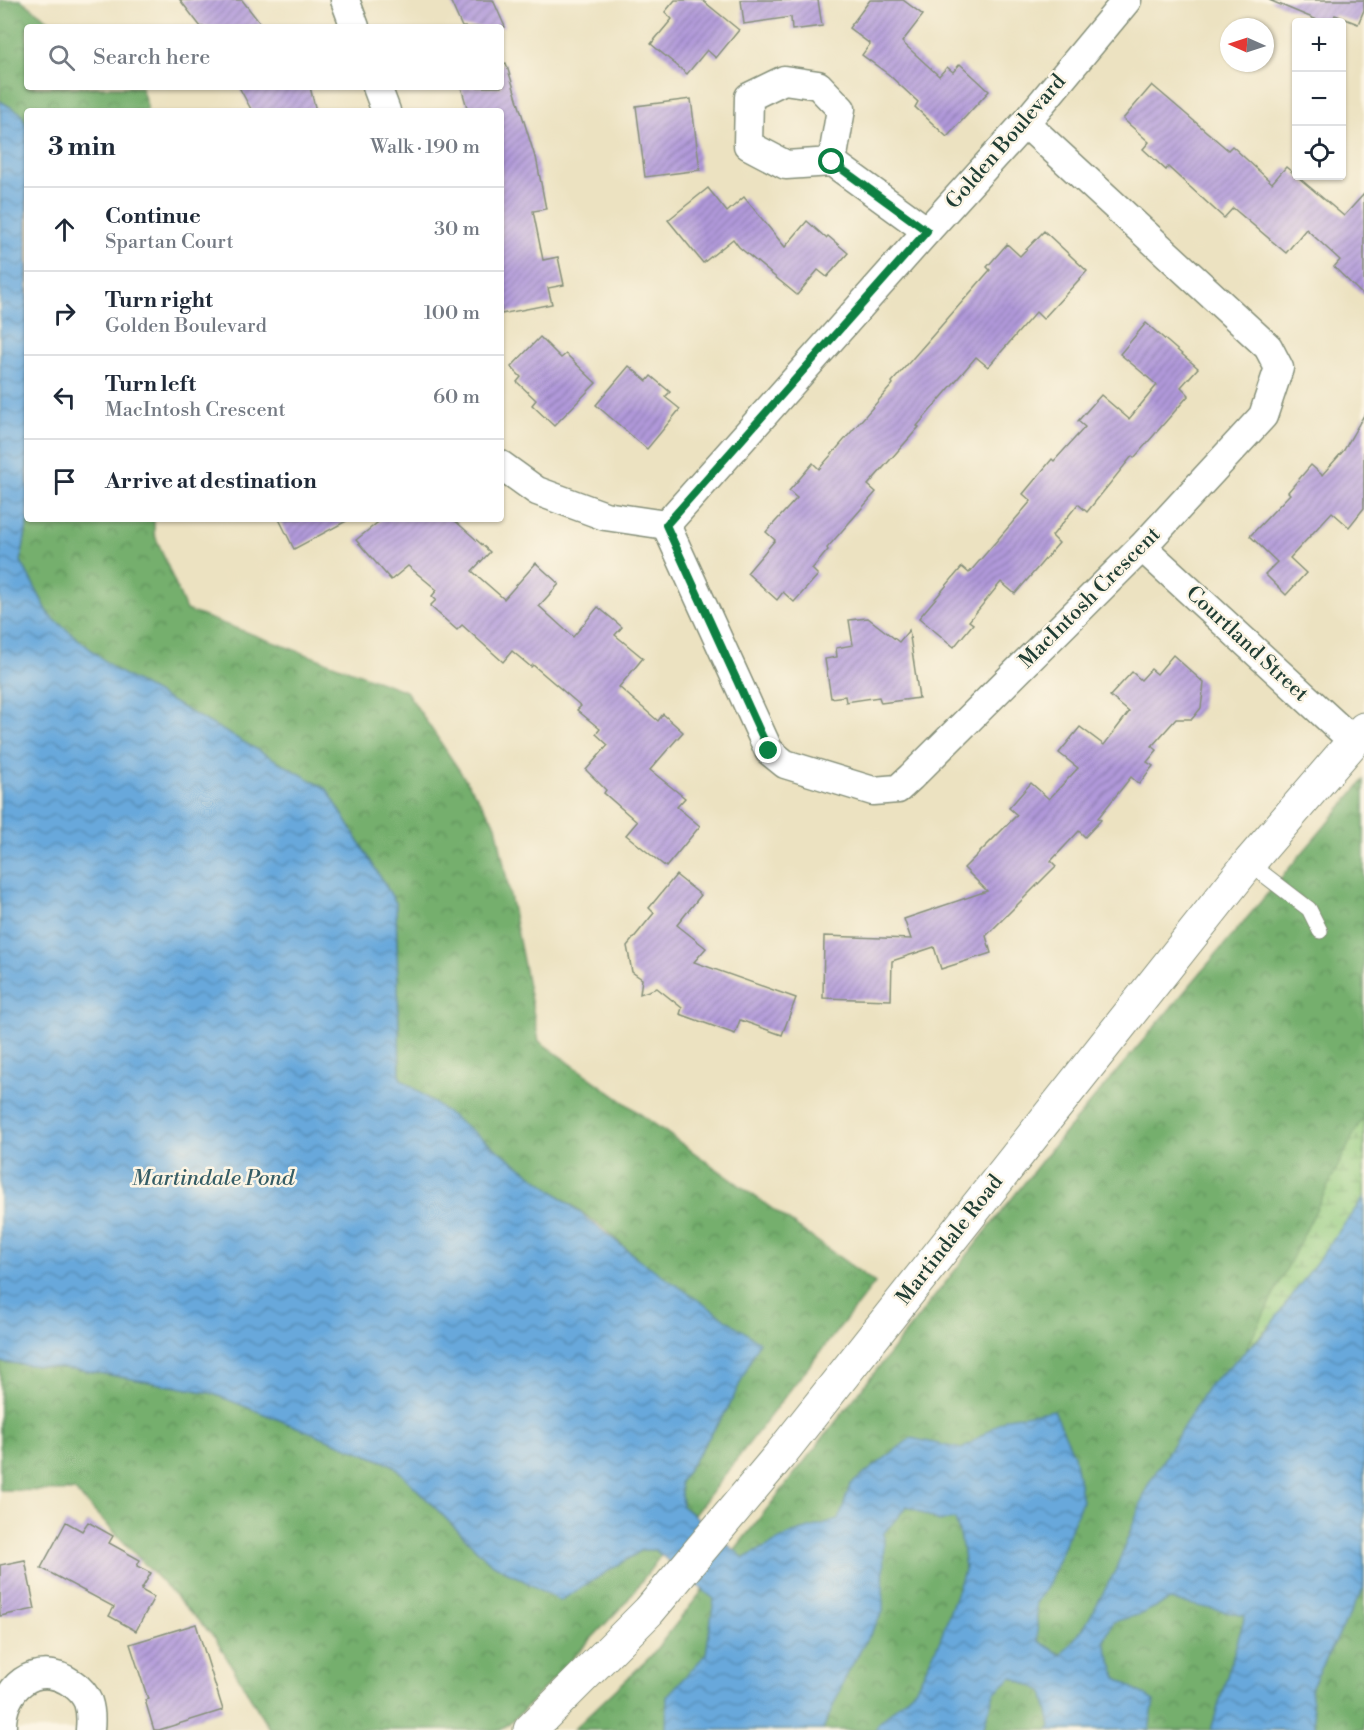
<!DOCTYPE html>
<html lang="en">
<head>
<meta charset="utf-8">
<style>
	:root { --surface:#fff; --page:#f2f2f3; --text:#1f2937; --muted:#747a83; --line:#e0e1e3 }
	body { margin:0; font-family:"Libre Bodoni",serif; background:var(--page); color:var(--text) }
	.controls { position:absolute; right:18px; top:18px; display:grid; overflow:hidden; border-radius:6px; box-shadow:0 2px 4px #0004 }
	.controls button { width:54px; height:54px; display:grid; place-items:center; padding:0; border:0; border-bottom:2px solid var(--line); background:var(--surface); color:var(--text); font:30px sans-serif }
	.compass { position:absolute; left:1220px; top:18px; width:54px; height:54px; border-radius:50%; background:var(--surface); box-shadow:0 2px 4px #0004; rotate:273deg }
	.stop { position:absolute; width:18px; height:18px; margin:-14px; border:4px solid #0b8043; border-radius:50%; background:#fff }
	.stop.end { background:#0b8043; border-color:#fff; box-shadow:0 2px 6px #0008 }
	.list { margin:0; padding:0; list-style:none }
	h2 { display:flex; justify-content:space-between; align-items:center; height:78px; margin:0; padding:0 24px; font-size:26px }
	h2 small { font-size:20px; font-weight:400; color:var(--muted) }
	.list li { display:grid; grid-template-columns:39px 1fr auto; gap:18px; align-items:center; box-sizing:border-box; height:84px; padding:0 24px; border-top:2px solid var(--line) }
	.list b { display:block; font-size:22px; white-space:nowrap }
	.list p { margin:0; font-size:20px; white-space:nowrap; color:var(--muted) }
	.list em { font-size:20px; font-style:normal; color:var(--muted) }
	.icon { flex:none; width:33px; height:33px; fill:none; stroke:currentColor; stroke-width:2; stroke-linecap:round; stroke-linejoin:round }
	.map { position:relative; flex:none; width:1364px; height:1730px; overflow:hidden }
	.search { position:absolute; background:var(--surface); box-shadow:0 2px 4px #0004; left:24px; top:24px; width:480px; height:66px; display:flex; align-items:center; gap:15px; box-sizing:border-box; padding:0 21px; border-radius:6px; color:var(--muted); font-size:22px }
	.panel { position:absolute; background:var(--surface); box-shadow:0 2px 4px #0004; left:24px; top:108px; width:480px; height:414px; border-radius:6px }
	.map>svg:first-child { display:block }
	.forest { fill:url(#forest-crowns); stroke:#4a7650; stroke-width:1.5 }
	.wetland { fill:url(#wetland-marsh); stroke:#588459; stroke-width:1.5 }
	.water { fill:url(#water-waves); stroke:#447288; stroke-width:1.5 }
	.building { fill:url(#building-hatch) }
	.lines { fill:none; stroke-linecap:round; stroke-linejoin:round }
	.lane-casing { stroke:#86907a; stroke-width:17 }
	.street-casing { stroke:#86907a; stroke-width:31 }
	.secondary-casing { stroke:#86907a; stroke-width:35 }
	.lane { stroke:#fff; stroke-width:15 }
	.street { stroke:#fff; stroke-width:28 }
	.secondary { stroke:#fff; stroke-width:33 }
	.route { stroke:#0b8043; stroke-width:8 }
	.labels { text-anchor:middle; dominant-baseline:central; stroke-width:5; stroke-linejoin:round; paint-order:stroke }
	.street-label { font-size:21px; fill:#1f3d34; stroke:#fcf5e5 }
	.water-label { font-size:22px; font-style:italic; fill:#355d66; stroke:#fcf5e5 }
</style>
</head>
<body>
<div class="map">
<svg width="1364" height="1730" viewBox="0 0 1364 1730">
	<defs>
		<pattern id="forest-crowns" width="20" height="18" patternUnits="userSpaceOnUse" patternTransform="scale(1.5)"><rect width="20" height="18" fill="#75af6d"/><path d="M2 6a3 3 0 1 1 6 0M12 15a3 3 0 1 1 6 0" fill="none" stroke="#5f905a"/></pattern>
		<pattern id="wetland-marsh" width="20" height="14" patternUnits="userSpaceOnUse" patternTransform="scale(1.5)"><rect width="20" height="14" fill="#92cb7e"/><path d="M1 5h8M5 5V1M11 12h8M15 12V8" fill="none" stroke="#77a668"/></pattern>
		<pattern id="water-waves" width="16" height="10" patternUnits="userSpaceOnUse" patternTransform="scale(1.5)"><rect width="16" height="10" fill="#68a8db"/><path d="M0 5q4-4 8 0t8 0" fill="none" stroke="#558ab2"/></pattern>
		<pattern id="building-hatch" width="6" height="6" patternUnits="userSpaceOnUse" patternTransform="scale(1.5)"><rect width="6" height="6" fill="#b199da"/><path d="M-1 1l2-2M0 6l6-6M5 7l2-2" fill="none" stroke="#8f7eb2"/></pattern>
	</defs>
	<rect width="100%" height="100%" fill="#fcf5e5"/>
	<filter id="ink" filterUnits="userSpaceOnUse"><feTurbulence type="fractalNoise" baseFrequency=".0167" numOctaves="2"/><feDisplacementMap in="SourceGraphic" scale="12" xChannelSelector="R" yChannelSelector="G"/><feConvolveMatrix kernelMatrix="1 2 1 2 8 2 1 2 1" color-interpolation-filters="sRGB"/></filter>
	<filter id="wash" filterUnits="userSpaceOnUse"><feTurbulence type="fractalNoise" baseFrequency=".008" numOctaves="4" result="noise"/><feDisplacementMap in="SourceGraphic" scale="24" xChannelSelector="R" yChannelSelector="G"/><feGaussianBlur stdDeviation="1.35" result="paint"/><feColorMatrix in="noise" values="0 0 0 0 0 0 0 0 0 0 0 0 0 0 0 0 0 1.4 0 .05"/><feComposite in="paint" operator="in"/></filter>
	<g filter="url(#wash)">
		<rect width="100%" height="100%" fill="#ece2c1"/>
		<!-- forest -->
		<g class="forest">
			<path d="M0,0H21L58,27H27V87H141L147,106V111H27V128L21,113L0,101Z"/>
			<path d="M28,519H154V533L186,610L406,691L496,825L539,1041L875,1283L793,1386L694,1515L682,1506L680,1482L730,1405L637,1258L602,1227L400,1078L396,903L327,789L117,671L50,616L21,561Z"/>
			<path d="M1364,780V1730H573L650,1657L1051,1149Z"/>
			<path d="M0,1362L82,1370L211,1393L393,1465L488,1561L560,1601L642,1550H655L661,1555L626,1602L522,1712L501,1730H270L215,1638L75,1491L0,1490Z"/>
		</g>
		<!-- wetland -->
		<path class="wetland" d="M1364,1116V1226L1245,1352L1359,1124Z"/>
		<!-- water -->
		<path class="water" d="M0,101L21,113L27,128L28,519L21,561L50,616L117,671L327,789L396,903L400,1078L548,1187L637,1258L759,1342L730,1405L680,1482L682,1506L744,1558L793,1533L839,1519L850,1485L911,1438L962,1449L1007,1418L1054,1410L1074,1455L1082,1501L1049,1583L1036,1603L1038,1641L1061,1655L1085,1626L1115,1571L1148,1485L1208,1386L1264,1334L1364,1197V1587L1310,1690L1316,1730H1211L1245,1616L1170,1600L1141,1614L1113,1622L1104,1641L1117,1678L1154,1701L1149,1730H1049L1051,1726L1043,1691L1012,1677L994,1693L983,1730H875L877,1725L916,1688L940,1640L965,1568L961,1539L955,1519L939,1521L907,1506L884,1533L883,1612L848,1672L823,1730H666L667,1696L706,1654L714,1599L655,1550H642L560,1601L488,1561L393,1465L211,1393L82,1370L0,1362Z"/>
		<g id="blocks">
			<!-- building -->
			<g class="building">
				<path d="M180,0H242L263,27H201Z"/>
				<path d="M450,0H493L505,27H462Z"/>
				<path d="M675,0H702L739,30L716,58L707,50L687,74L651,44L672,19L665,12Z"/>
				<path d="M741,0H818L822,26L792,30L791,17L744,24Z"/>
				<path d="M870,0H903L923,15L902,42L939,76L947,67L953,72L960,64L989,91L947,137L915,107L918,102L888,74L862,55L870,44L849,28Z"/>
				<path d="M1269,0H1364V10L1358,24L1335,15L1332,22H1322Z"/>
				<path d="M506,63L535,157H536L546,209L533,211L543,260L558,257L564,285L548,288L552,304L501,314V111H468L461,87H501V64Z"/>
				<path d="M1152,85L1228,150L1232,146L1272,183L1286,167L1344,216L1364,194V296L1334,267L1340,260L1306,229L1286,253L1233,208L1224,218L1168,167L1166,170L1143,149L1149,142L1123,119Z"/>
				<path d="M239,87H310L316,111H252Z"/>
				<path d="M691,99L700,170L645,177L636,106Z"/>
				<path d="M708,188L727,212L744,197L785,247L807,221L826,238L828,236L848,253L827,277L818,270L797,295L739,247L733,239L703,263L668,220Z"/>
				<path d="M1044,231L1087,271L1043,319L1036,312L988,367L976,357L917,426L919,427L868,485L876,492L827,548L828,550L812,569L818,575L794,602L783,592L777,600L747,573L775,540L766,532L797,498L789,491L813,463L819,469L893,384L892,382L990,270L987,267L1007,244L1020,256Z"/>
				<path d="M1146,323L1198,368L1181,387L1189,395L1134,458L1132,456L1087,512L1078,504L1052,536L1059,543L1015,594L1001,582L969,621L973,624L954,647L919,618L962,567L969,573L1031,501L1023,494L1052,459L1054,461L1085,427L1078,421L1101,395L1129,419L1157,385L1120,354Z"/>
				<path d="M540,337L561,358L566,354L596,383L554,426L532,405L536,400L517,382L521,377L511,367Z"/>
				<path d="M629,366L647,381L651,376L670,392L665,397L680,409L647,449L596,405Z"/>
				<path d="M1364,415V508L1349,527L1332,512L1290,558L1306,573L1286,595L1265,574L1277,562L1250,536L1290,494L1288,492L1311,465L1322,475L1344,450Z"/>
				<path d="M279,519H350L294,549Z"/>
				<path d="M382,519H453L490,552L472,571L504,599L536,563L559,584L539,606L573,637L598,607L622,627L615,635L643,658L619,687L658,721L663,714L683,732L650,770L685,798L677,807L700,826L666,867L626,835L637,822L604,793L606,790L586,770L608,745L596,734L600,729L577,710L581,706L533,665L531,667L512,651L503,662L462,625L457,630L430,606L436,600L432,596L437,590L408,566L391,580L356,540Z"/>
				<path d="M868,618L899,642L909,630L919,698L881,703L879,697L846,702L845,696L831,698L825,659L837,657L836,648L853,645L849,620Z"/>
				<path d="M1173,655L1204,683L1201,708L1192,719H1176L1152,746L1157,750L1147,762L1153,766L1139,784L1131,777L1098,818L1101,820L1085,837L1079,831L1051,861L1056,866L986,936L991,953L941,969L934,947L892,961L891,1000L823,998L824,936L911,939L904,919L987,891L964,868L1017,815L1009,808L1031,783L1049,799L1078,768L1059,753L1080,727L1104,745L1129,712L1110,696L1132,672L1141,680L1151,669L1157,674Z"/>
				<path d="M676,875L701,895L677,925L706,948L694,962L796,998L782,1035L740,1020L735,1034L680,1014L682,1008L657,988L640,994L642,979L632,972L627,946L654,913L649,908Z"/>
				<path d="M66,1522L82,1531L88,1522L113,1536L109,1543L140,1560L137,1566L151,1573L141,1590L154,1597L136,1631L109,1616L114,1607L41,1568Z"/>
				<path d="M25,1560L35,1609L0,1616V1565Z"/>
				<path d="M196,1624L223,1710L159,1730H154L145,1700L148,1699L130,1644Z"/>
			</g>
		</g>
	</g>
	<g filter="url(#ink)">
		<use href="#blocks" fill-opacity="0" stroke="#86907a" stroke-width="1.5"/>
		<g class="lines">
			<defs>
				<path id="lane" d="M1249,863L1309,909L1320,931"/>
				<g id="street">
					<path d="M345,0L355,27"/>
					<path d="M377,87L386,111"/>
					<path d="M832,162L841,109L818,85L784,80L749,97L748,145L786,165L832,162L927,231"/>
					<path d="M501,465L537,491L605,516L666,525"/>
					<path d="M666,525L769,751L785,764L873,791L898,789L911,777L1142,547L1263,416L1279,368L1268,347L1025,123"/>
					<path d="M666,525L927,231L1025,123L1127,0"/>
					<path d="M1142,547L1353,741"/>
					<path d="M2,1730C0,1688 36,1658 73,1684C79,1688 85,1695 88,1702C91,1711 91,1720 90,1730"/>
				</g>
				<path id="secondary" d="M530,1730L649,1611L779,1456L1249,863L1364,729"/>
			</defs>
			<!-- lane casing -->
			<use href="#lane" class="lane-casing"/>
			<!-- street casing -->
			<use href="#street" class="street-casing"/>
			<!-- secondary casing -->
			<use href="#secondary" class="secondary-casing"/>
			<!-- lane -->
			<use href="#lane" class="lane"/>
			<!-- street -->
			<use href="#street" class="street"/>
			<!-- secondary -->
			<use href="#secondary" class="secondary"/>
		</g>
	</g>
	<g class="lines" filter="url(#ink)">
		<!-- route -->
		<path class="route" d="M769,751L666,525L927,231L832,162"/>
	</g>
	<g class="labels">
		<!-- street labels -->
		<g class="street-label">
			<text transform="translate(1006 142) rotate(-49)">Golden Boulevard</text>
			<text transform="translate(1090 598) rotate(-45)">MacIntosh Crescent</text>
			<text transform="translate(1247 644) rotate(43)">Courtland Street</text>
			<text transform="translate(950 1240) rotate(-52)">Martindale Road</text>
		</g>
		<!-- water labels -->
		<g class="water-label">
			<text x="213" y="1178">Martindale Pond</text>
		</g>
	</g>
</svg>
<div class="controls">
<button>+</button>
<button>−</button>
<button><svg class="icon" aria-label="locate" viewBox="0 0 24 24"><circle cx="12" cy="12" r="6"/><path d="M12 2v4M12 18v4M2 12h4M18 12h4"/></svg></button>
</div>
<svg class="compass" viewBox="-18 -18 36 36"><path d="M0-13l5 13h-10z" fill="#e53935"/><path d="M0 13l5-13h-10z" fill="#747a83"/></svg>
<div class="stop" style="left:832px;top:162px"></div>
<div class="stop end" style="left:769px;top:751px"></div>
<div class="search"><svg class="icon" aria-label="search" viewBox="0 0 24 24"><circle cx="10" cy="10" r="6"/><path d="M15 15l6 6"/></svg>Search here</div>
<section class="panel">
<h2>3 min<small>Walk · 190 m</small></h2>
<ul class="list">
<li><svg class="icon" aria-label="ahead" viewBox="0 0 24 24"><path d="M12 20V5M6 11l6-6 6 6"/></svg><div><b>Continue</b><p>Spartan Court</p></div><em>30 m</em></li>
<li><svg class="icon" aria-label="right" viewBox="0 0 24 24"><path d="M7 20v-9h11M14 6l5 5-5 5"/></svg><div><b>Turn right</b><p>Golden Boulevard</p></div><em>100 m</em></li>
<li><svg class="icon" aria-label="left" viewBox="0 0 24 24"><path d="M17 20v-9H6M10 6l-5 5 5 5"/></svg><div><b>Turn left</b><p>MacIntosh Crescent</p></div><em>60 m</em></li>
<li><svg class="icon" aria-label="arrive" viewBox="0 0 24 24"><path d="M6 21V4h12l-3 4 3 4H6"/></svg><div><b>Arrive at destination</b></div></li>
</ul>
</section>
</div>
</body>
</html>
